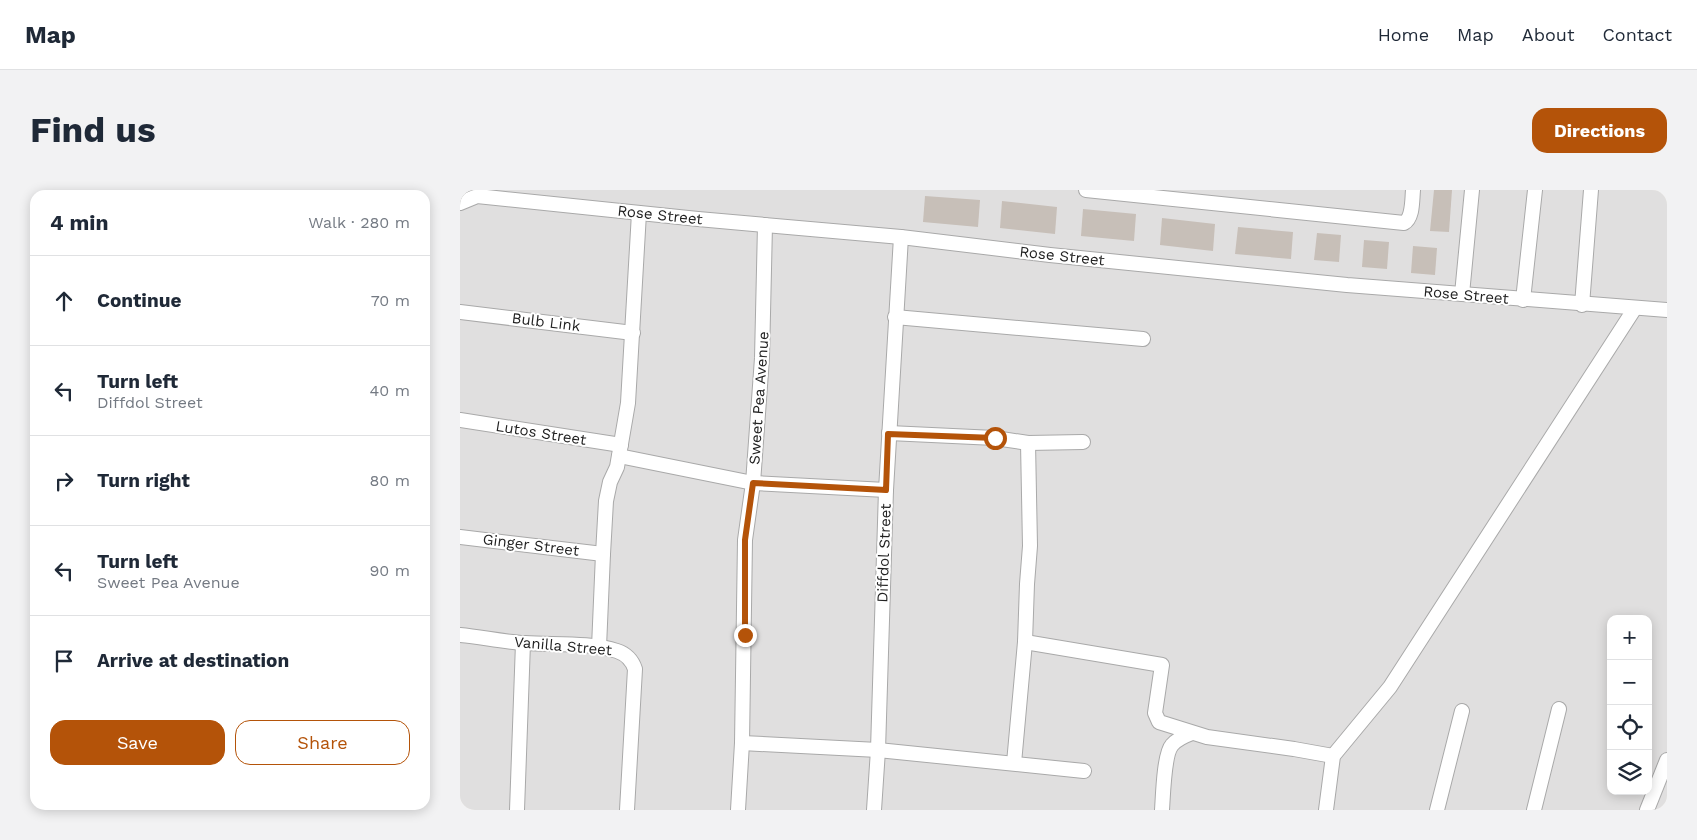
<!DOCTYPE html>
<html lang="en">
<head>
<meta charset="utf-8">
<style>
	:root { --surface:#fff; --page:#f2f2f3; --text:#1f2937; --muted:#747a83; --line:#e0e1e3; --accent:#b45309 }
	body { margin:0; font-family:"Work Sans",sans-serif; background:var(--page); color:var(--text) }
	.controls { position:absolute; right:15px; bottom:15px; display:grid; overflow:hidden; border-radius:10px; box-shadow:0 2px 12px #0003 }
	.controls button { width:45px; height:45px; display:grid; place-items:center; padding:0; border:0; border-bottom:1px solid var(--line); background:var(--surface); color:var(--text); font:25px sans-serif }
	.stop { position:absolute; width:15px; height:15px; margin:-11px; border:4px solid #b45309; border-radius:50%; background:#fff }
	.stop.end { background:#b45309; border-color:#fff; box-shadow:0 1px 5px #0008 }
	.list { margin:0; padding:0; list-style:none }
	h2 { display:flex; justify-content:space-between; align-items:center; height:65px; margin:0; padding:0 20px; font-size:21px }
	h2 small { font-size:16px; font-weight:400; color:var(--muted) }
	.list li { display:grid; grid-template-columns:32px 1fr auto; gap:15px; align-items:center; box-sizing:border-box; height:90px; padding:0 20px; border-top:1px solid var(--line) }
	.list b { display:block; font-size:19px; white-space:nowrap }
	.list p { margin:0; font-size:16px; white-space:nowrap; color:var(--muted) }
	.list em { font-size:16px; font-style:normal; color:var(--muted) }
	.actions { display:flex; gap:10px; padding:15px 20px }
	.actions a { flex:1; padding:11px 0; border:1px solid var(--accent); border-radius:15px; text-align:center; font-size:18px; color:var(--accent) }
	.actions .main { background:var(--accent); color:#fff }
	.icon { flex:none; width:28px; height:28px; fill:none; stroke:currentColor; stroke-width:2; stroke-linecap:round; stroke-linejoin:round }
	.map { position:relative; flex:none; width:1207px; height:620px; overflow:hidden; border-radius:15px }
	header { display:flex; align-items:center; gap:30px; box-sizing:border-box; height:70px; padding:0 25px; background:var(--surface); border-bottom:1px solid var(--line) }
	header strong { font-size:24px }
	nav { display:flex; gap:28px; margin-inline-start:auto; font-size:18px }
	.intro { display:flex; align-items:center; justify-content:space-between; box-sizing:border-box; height:120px; padding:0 30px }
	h1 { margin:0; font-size:35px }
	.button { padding:12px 22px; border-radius:15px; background:var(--accent); color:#fff; font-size:18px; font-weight:700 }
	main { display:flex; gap:30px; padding:0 30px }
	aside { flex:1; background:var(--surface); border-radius:15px; box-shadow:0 2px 12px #0003 }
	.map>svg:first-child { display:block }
	.residential { fill:#e0dfdf; fill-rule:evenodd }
	.building { fill:#c7bfb8 }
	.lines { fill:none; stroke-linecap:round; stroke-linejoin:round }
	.minor-casing { stroke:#a9a9a9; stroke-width:16 }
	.minor { stroke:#fff; stroke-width:14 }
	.route { stroke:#b45309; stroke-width:6 }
	.labels { text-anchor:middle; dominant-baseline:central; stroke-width:4; stroke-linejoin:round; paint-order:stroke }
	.street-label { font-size:15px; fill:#222; stroke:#fff }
</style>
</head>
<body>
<header>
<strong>Map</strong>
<nav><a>Home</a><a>Map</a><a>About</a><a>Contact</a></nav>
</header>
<div class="intro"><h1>Find us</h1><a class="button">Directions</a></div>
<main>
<aside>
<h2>4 min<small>Walk · 280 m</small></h2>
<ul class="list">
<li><svg class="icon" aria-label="ahead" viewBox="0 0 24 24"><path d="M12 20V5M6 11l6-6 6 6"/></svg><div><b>Continue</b></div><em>70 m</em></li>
<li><svg class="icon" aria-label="left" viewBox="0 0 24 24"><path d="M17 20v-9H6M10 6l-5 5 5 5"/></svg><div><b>Turn left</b><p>Diffdol Street</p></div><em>40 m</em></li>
<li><svg class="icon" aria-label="right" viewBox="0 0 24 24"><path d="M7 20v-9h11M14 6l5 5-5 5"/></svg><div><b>Turn right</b></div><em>80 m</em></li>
<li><svg class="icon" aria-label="left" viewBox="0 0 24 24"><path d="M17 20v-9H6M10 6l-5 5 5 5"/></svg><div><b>Turn left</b><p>Sweet Pea Avenue</p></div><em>90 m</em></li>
<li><svg class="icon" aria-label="arrive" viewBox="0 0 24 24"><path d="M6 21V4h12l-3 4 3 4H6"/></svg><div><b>Arrive at destination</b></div></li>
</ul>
<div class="actions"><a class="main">Save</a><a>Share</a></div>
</aside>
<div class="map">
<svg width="1207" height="620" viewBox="0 0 1207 620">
	<rect width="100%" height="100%" fill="#f2efe9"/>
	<!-- residential -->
	<path class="residential" d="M0,0H1207V620H0ZM1151,429H1188V601H1151Z"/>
	<!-- building -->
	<g class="building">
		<path d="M974,0H992L989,42L970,41Z"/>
		<path d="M465,6L520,10L518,37L463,32Z"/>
		<path d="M542,11L597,17L595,44L540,38Z"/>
		<path d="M623,19L676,24L674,51L621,46Z"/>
		<path d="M702,28L755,34L753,61L700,55Z"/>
		<path d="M778,37L833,42L831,69L775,64Z"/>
		<path d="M857,43L881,45L879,72L854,70Z"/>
		<path d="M904,50L929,52L927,79L902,77Z"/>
		<path d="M953,56L977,58L975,85L951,83Z"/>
	</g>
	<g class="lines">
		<defs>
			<g id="minor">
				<path d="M626,0L944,33C953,28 952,11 953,0"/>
				<path d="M0,13L17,6L238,29L441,47L590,65L887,95L1207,120"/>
				<path d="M1002,104L1012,0"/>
				<path d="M1063,110L1075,0"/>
				<path d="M1122,115L1131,0"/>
				<path d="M0,122L173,143"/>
				<path d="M435,127L683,149"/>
				<path d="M0,230L161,255"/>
				<path d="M429,243L535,248L568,253L623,252"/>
				<path d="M159,266L293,293L426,300"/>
				<path d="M0,347L143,364"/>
				<path d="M0,445C22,447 43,452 65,453C94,455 130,452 157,461C166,464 172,470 175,479L167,620"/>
				<path d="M565,452L702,475L695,523L699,532L747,547L834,559L873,566"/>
				<path d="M139,457L143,364L146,311L150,292L157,277L168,213L179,23"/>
				<path d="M282,553L418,560L624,581"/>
				<path d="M554,573L565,452L567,394L570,356L568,253"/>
				<path d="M57,620L63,453"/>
				<path d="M278,620L282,553L285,350L293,293L302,168L305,35"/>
				<path d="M414,620L418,560L426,300L441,47"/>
				<path d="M702,620C703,606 704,564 712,555C717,549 724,546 732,543"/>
				<path d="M866,620L873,566L930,497L1175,118"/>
				<path d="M977,620L1002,521"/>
				<path d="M1074,620L1099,519"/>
				<path d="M1187,620L1207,570"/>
			</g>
		</defs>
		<!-- minor casing -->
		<use href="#minor" class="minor-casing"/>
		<!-- minor -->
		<use href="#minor" class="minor"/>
	</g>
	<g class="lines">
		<!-- route -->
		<path class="route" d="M285,445V350L293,293L426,300L428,244L535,248"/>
	</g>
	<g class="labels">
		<!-- street labels -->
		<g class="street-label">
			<text transform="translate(200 25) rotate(6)">Rose Street</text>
			<text transform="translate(602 66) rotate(6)">Rose Street</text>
			<text transform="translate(1006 105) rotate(5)">Rose Street</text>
			<text transform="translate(86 132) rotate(7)">Bulb Link</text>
			<text transform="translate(299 208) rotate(-86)">Sweet Pea Avenue</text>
			<text transform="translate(81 243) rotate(9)">Lutos Street</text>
			<text transform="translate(71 355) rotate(7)">Ginger Street</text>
			<text transform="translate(424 363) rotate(-88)">Diffdol Street</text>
			<text transform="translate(103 456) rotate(5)">Vanilla Street</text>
		</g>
	</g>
</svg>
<div class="controls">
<button>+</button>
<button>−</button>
<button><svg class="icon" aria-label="locate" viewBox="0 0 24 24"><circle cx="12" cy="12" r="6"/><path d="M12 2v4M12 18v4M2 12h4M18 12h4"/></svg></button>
<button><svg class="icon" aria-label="layers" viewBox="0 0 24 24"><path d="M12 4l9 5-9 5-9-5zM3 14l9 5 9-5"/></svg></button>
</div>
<div class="stop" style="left:535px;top:248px"></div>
<div class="stop end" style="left:285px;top:445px"></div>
</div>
</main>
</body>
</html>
